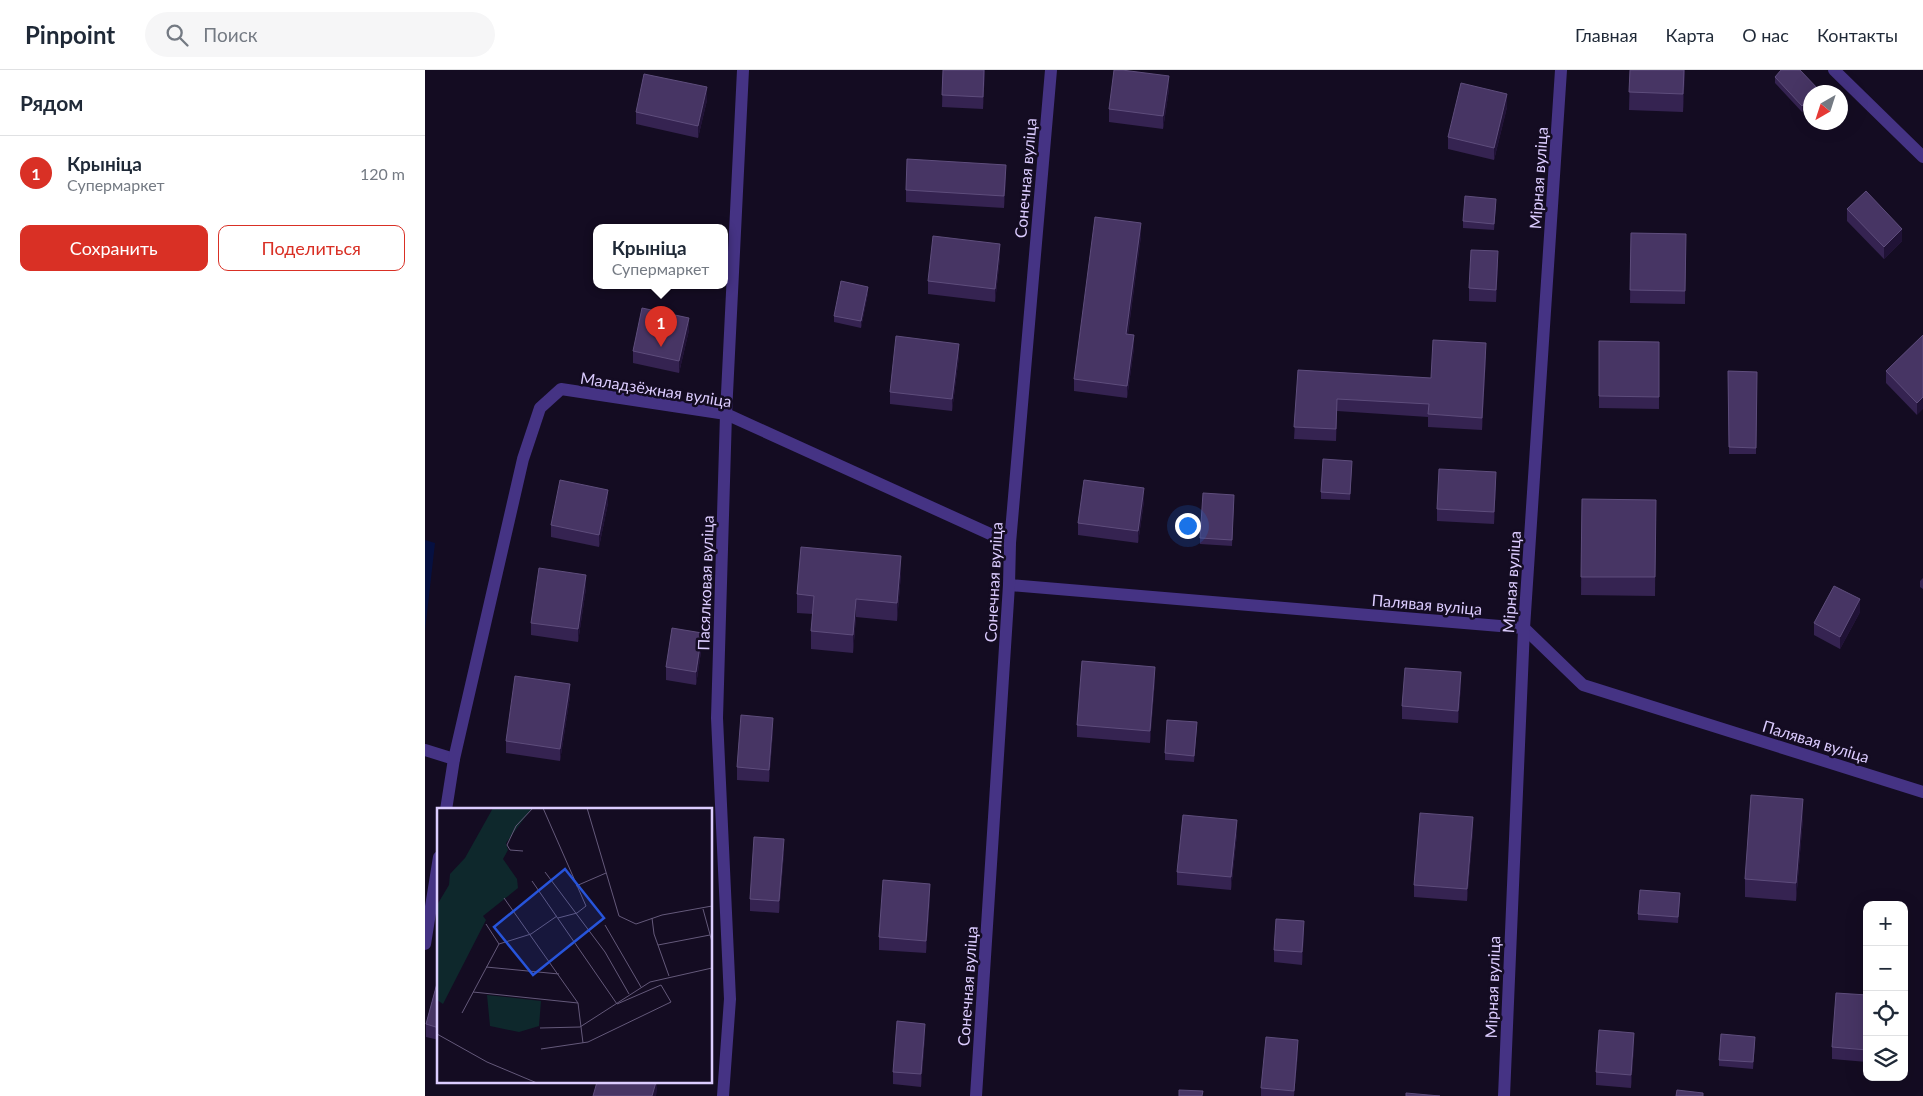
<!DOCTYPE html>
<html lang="ru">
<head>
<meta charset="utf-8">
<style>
	:root { --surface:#fff; --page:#f6f6f7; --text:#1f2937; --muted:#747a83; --line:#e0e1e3; --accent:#d93025 }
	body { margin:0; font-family:Lato,sans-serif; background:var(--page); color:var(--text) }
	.controls { position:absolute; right:15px; bottom:15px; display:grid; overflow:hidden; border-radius:10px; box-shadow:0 5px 20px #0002 }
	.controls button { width:45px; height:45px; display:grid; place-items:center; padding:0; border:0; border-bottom:1px solid var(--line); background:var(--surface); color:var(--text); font:25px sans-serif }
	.compass { position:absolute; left:1378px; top:15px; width:45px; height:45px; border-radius:50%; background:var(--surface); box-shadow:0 5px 20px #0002; rotate:219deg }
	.you { position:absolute; left:762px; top:455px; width:18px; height:18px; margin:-12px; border:4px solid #fff; border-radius:50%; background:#1a73e8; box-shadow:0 0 0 8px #1a73e833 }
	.badge { display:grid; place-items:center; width:32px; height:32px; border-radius:50%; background:var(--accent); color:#fff; font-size:16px; font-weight:700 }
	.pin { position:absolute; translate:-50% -41px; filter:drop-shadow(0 1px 2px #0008) }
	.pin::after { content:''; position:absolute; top:26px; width:18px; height:15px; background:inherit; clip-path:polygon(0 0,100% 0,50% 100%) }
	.popup { position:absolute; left:168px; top:154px; width:135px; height:65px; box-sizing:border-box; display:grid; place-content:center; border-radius:10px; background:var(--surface); filter:drop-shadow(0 1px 4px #0005); font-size:16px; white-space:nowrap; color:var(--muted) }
	.popup b { font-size:19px; color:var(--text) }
	.popup::after { content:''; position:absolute; left:50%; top:100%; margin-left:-10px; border:10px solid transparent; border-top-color:var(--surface) }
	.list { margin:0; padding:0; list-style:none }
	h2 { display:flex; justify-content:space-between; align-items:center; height:65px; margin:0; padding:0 20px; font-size:21px }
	h2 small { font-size:16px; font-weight:400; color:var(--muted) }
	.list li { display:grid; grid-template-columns:32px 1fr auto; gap:15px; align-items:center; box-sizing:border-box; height:75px; padding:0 20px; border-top:1px solid var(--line) }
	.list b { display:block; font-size:19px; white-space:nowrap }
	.list p { margin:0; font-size:16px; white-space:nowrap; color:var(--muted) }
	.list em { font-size:16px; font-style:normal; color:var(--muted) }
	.actions { display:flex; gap:10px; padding:15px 20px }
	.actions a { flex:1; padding:11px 0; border:1px solid var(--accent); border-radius:10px; text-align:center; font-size:18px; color:var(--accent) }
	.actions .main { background:var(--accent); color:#fff }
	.icon { flex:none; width:28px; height:28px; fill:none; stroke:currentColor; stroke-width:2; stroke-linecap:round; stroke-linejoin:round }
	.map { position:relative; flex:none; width:1498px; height:1026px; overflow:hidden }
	header { display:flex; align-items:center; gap:30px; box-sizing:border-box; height:70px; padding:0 25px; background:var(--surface); border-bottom:1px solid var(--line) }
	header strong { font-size:24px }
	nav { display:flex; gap:28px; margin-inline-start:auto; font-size:18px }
	.search { width:350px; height:45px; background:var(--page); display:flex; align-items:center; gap:12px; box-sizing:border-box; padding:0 18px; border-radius:28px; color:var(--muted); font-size:19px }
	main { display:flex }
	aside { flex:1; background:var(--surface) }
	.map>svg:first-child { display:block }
	.water { fill:#061041 }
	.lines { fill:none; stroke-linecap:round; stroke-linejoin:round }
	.minor { stroke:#453384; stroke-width:12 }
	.wall { fill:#352351 }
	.shaded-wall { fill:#201236 }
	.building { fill:#473564; stroke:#5e4d7c }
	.labels { text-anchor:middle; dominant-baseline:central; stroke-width:5; stroke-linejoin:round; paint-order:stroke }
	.street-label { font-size:16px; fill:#dcccff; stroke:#140c22 }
	.inset-road { fill:none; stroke:#64597a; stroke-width:1 }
	.view { fill:#2754da; fill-opacity:0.15; stroke:#2754da; stroke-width:2.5 }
	.inset-edge { fill:none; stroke:#dcccff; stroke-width:2.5 }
</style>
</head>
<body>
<header>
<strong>Pinpoint</strong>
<div class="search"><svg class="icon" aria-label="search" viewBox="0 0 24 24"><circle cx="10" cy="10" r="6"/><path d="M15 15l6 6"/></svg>Поиск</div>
<nav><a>Главная</a><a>Карта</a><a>О нас</a><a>Контакты</a></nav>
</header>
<main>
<aside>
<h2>Рядом<small></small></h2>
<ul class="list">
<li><span class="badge">1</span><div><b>Крыніца</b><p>Супермаркет</p></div><em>120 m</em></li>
</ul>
<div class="actions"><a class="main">Сохранить</a><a>Поделиться</a></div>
</aside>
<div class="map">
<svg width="1498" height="1026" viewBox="0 0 1498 1026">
	<rect width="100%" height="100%" fill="#140c22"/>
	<!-- water -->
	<path class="water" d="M0,470L10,473L0,561Z"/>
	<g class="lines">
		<!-- minor -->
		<g class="minor">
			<path d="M1409,0L1498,87"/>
			<path d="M584,515L1099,558L1158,615L1498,722"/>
			<path d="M0,680L29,689"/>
			<path d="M21,740L29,689L98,389L115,338L136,319L301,344L585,473"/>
			<path d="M0,874L14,787"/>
			<path d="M298,1026L305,929L292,648L301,344L318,0"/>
			<path d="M551,1026L584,515L585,473L626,0"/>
			<path d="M1079,1026L1099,558L1136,0"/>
		</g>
	</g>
	<!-- wall -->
	<g class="wall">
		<path d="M518,0H560L558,39L517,37Z"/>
		<path d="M1205,0H1260L1258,42L1204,40Z"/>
		<path d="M1350,7L1394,22H1386V34L1377,42L1350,13Z"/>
		<path d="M744,19L738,59L684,52V39Z"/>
		<path d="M282,30L273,68L211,54V42Z"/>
		<path d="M1082,37L1069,90L1023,79V67Z"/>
		<path d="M581,107L579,138L481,132V120Z"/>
		<path d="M1071,135L1069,160L1038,158V151Z"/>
		<path d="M1422,139L1477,171L1459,189L1422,151Z"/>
		<path d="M1206,163L1261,164L1260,234L1205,233Z"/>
		<path d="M716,166L703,264L709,278L702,328L649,321V309Z"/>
		<path d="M575,187L570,232L503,224V211Z"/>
		<path d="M1073,194L1071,232L1044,231V218Z"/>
		<path d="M443,223L436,258L409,252V246Z"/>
		<path d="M264,260L254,303L208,293V281Z"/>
		<path d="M1498,265L1492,345L1461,313V301Z"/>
		<path d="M1174,271L1234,272V339L1174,338Z"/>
		<path d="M534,286L527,341L465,334V322Z"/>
		<path d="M1061,286L1057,360L1003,357V347L912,341L911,371L869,369L873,300L1006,308Z"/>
		<path d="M1303,301L1332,302L1331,384H1304Z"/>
		<path d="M927,397L925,430L896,429V422Z"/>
		<path d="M1071,414L1069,454L1012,451V439Z"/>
		<path d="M1157,429L1231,430L1230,526L1156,525Z"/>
		<path d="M719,431L713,473L653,465V453Z"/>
		<path d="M809,431L807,476L775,474V468Z"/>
		<path d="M183,433L174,477L126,467V455Z"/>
		<path d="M476,504L472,551L431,547L428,583L386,579V561L388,544L372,543V524Z"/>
		<path d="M1498,508V519L1495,517V511Z"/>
		<path d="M161,518L153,572L106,565V553Z"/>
		<path d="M1435,542L1415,579L1389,565V553Z"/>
		<path d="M277,575L271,615L241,610V597Z"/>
		<path d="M730,609L725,673L652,667V655Z"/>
		<path d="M1036,615L1033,653L977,649V636Z"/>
		<path d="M145,626L135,691L81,683V671Z"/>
		<path d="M772,658L769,692L740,690V683Z"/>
		<path d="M348,661L344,712L312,710V697Z"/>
		<path d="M1378,748L1371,831L1320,827V809Z"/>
		<path d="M1048,760L1042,831L989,827V815Z"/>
		<path d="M812,763L806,820L752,815V802Z"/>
		<path d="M359,782L354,843L325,841V829Z"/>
		<path d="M505,827L501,883L454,880V867Z"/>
		<path d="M1255,829L1253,853L1213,850V844Z"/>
		<path d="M879,863L877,895L849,892V880Z"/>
		<path d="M14,906V970L1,967V954Z"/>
		<path d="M1442,925V992L1407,989V977Z"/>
		<path d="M500,966L496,1017L468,1014V1002Z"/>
		<path d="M1330,973L1328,999L1294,996V990Z"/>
		<path d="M1209,976L1206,1018L1171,1015V1002Z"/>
		<path d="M873,982L869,1026H836V1018Z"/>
	</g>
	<!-- shaded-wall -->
	<g class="shaded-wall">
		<path d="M559,0H560L558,39V27Z"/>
		<path d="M1259,0H1260L1258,42V24Z"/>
		<path d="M744,6V19L738,59V46Z"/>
		<path d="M282,17V30L273,68V56Z"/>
		<path d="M1082,24V37L1069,90V78Z"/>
		<path d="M1386,28V34L1377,42V36Z"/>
		<path d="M581,95V107L579,138V126Z"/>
		<path d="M716,153V166L701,277V264Z"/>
		<path d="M1477,159V171L1459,189V177Z"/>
		<path d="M575,174V187L570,232V219Z"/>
		<path d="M1073,181V194L1071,232V220Z"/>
		<path d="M443,217V223L436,258V251Z"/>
		<path d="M264,248V260L254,303V291Z"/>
		<path d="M709,265V278L702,328V316Z"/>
		<path d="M1061,273V286L1057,360V348Z"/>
		<path d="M534,274V286L527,341V329Z"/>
		<path d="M1498,327V339L1492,345V333Z"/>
		<path d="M912,329V341L911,371V359Z"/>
		<path d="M1071,402V414L1069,454V442Z"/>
		<path d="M719,418V431L713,473V461Z"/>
		<path d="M183,420V433L174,477V465Z"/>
		<path d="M476,486V504L472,551V533Z"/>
		<path d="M161,505V518L153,572V559Z"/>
		<path d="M431,529V547L428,583V565Z"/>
		<path d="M1435,529V542L1415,579V567Z"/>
		<path d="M277,563V575L271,615V602Z"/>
		<path d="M730,597V609L725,673V661Z"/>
		<path d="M1036,602V615L1033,653V641Z"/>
		<path d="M145,614V626L135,691V679Z"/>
		<path d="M348,648V661L344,712V700Z"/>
		<path d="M1378,729V748L1371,831V813Z"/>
		<path d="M1048,747V760L1042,831V819Z"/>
		<path d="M812,750V763L806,820V807Z"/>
		<path d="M359,769V782L354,843V831Z"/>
		<path d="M505,814V827L501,883V871Z"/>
		<path d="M879,851V863L877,895V882Z"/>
		<path d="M500,954V966L496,1017V1004Z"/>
		<path d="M1209,963V976L1206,1018V1005Z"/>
		<path d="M873,970V982L869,1026V1021Z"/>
		<path d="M231,1012H232V1021L231,1026H227Z"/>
	</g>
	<!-- building -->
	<g class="building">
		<path d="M518,0H559L558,27L517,25Z"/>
		<path d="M689,0H697L744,6L738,46L684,39Z"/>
		<path d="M1205,0H1259L1258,24L1204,22Z"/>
		<path d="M1356,0H1375L1394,20L1391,22H1386V28L1377,36L1350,7Z"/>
		<path d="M219,4L282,17L273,56L211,42Z"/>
		<path d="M1036,13L1082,24L1069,78L1023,67Z"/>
		<path d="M482,89L581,95L579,126L481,120Z"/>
		<path d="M1441,121L1477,159L1459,177L1422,139Z"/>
		<path d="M1040,126L1071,129L1069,154L1038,151Z"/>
		<path d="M670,147L716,153L701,264L709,265L702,316L649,309Z"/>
		<path d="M1206,163L1261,164L1260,221L1205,220Z"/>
		<path d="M508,166L575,174L570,219L503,211Z"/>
		<path d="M1046,180L1073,181L1071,220L1044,218Z"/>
		<path d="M416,211L443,217L436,251L409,246Z"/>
		<path d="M217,238L264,248L254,291L208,281Z"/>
		<path d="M1498,265V327L1492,333L1461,301Z"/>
		<path d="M471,266L534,274L527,329L465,322Z"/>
		<path d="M1008,270L1061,273L1057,348L1003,344L1004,334L912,329L911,359L869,357L873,300L1006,308Z"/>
		<path d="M1174,271L1234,272V327L1174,326Z"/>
		<path d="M1303,301L1332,302L1331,378L1304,377Z"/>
		<path d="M898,389L927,391L925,424L896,422Z"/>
		<path d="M1014,399L1071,402L1069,442L1012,439Z"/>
		<path d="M135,410L183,420L174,465L126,455Z"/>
		<path d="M659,410L719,418L713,461L653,453Z"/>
		<path d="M778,423L809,425L807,470L775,468Z"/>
		<path d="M1157,429L1231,430L1230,507H1156Z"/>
		<path d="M376,477L476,486L472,533L431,529L428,565L386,561L389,526L372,524Z"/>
		<path d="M114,498L161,505L153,559L106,553Z"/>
		<path d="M1409,516L1435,529L1415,567L1389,553Z"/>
		<path d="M247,558L277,563L271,602L241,597Z"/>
		<path d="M657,591L730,597L725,661L652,655Z"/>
		<path d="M980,598L1036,602L1033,641L977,636Z"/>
		<path d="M90,606L145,614L135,679L81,671Z"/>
		<path d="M316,645L348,648L344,700L312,697Z"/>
		<path d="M742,650L772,652L769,686L740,683Z"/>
		<path d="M1326,725L1378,729L1371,813L1320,809Z"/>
		<path d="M995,743L1048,747L1042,819L989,815Z"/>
		<path d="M758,745L812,750L806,807L752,802Z"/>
		<path d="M329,767L359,769L354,831L325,829Z"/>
		<path d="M458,810L505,814L501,871L454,867Z"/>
		<path d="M1215,820L1255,823L1253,847L1213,844Z"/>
		<path d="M851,849L879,851L877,882L849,880Z"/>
		<path d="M14,906V958L1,954Z"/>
		<path d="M1411,923L1442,925V980L1407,977Z"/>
		<path d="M472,951L500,954L496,1004L468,1002Z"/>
		<path d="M1174,960L1209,963L1206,1005L1171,1002Z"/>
		<path d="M1296,964L1330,967L1328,992L1294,990Z"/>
		<path d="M841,967L873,970L869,1021L836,1018Z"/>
		<path d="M172,1012H231L227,1026H168Z"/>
		<path d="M754,1020L778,1021L777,1026H754Z"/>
		<path d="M1252,1020L1278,1023V1026H1251Z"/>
		<path d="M981,1023L1015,1026H981Z"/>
	</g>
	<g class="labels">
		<!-- street labels -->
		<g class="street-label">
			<text transform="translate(600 108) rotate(-85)">Сонечная вуліца</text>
			<text transform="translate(1113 108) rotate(-86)">Мірная вуліца</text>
			<text transform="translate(231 319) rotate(9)">Маладзёжная вуліца</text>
			<text transform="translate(568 512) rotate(-87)">Сонечная вуліца</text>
			<text transform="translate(1086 512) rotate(-86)">Мірная вуліца</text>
			<text transform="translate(280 513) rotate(-88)">Пасялковая вуліца</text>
			<text transform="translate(1002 534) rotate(5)">Палявая вуліца</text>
			<text transform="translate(1391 671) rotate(17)">Палявая вуліца</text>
			<text transform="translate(542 916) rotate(-86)">Сонечная вуліца</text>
			<text transform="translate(1067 917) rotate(-88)">Мірная вуліца</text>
		</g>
	</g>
	<!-- overview -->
	<g transform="translate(12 738)">
		<rect width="275" height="275" fill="#140c22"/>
		<path d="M56,0H95L69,35L71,42L66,51L80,71L81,80L46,108L49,112L6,196L0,192V97L12,77L13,66L28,50ZM50,187L104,193L102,218L82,224L53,218Z" fill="#0e282c"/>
		<path class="inset-road" d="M106,0L149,98L140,105L121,110M150,0L182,108L199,116L225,107L275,98M86,43L73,42L70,37L79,18L96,0M108,64L168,144L192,186M95,73L180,196L224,177L234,194L151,234L104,241M139,78L169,65M67,90L141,195L146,235M266,101L275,134M215,110L217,126L232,168M49,116L62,136M168,117L204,179M221,137L273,127M49,159L122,166M36,184L141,195M25,205L62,136L94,126L120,108M103,220L143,219L213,174L275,160M0,226L50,254L100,275"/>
		<path class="view" d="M128,61L167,110L96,167L57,119Z"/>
		<rect width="275" height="275" class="inset-edge"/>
	</g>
</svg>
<div class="controls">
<button>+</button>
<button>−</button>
<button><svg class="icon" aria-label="locate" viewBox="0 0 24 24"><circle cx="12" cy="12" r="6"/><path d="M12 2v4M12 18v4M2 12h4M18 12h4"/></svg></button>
<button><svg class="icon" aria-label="layers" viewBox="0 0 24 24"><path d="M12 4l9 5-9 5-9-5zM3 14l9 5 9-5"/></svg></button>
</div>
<svg class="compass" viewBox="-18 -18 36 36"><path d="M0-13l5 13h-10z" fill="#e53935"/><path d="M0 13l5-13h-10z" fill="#747a83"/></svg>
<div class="you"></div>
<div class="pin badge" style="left:236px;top:277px">1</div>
<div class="popup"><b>Крыніца</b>Супермаркет</div>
</div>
</main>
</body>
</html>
